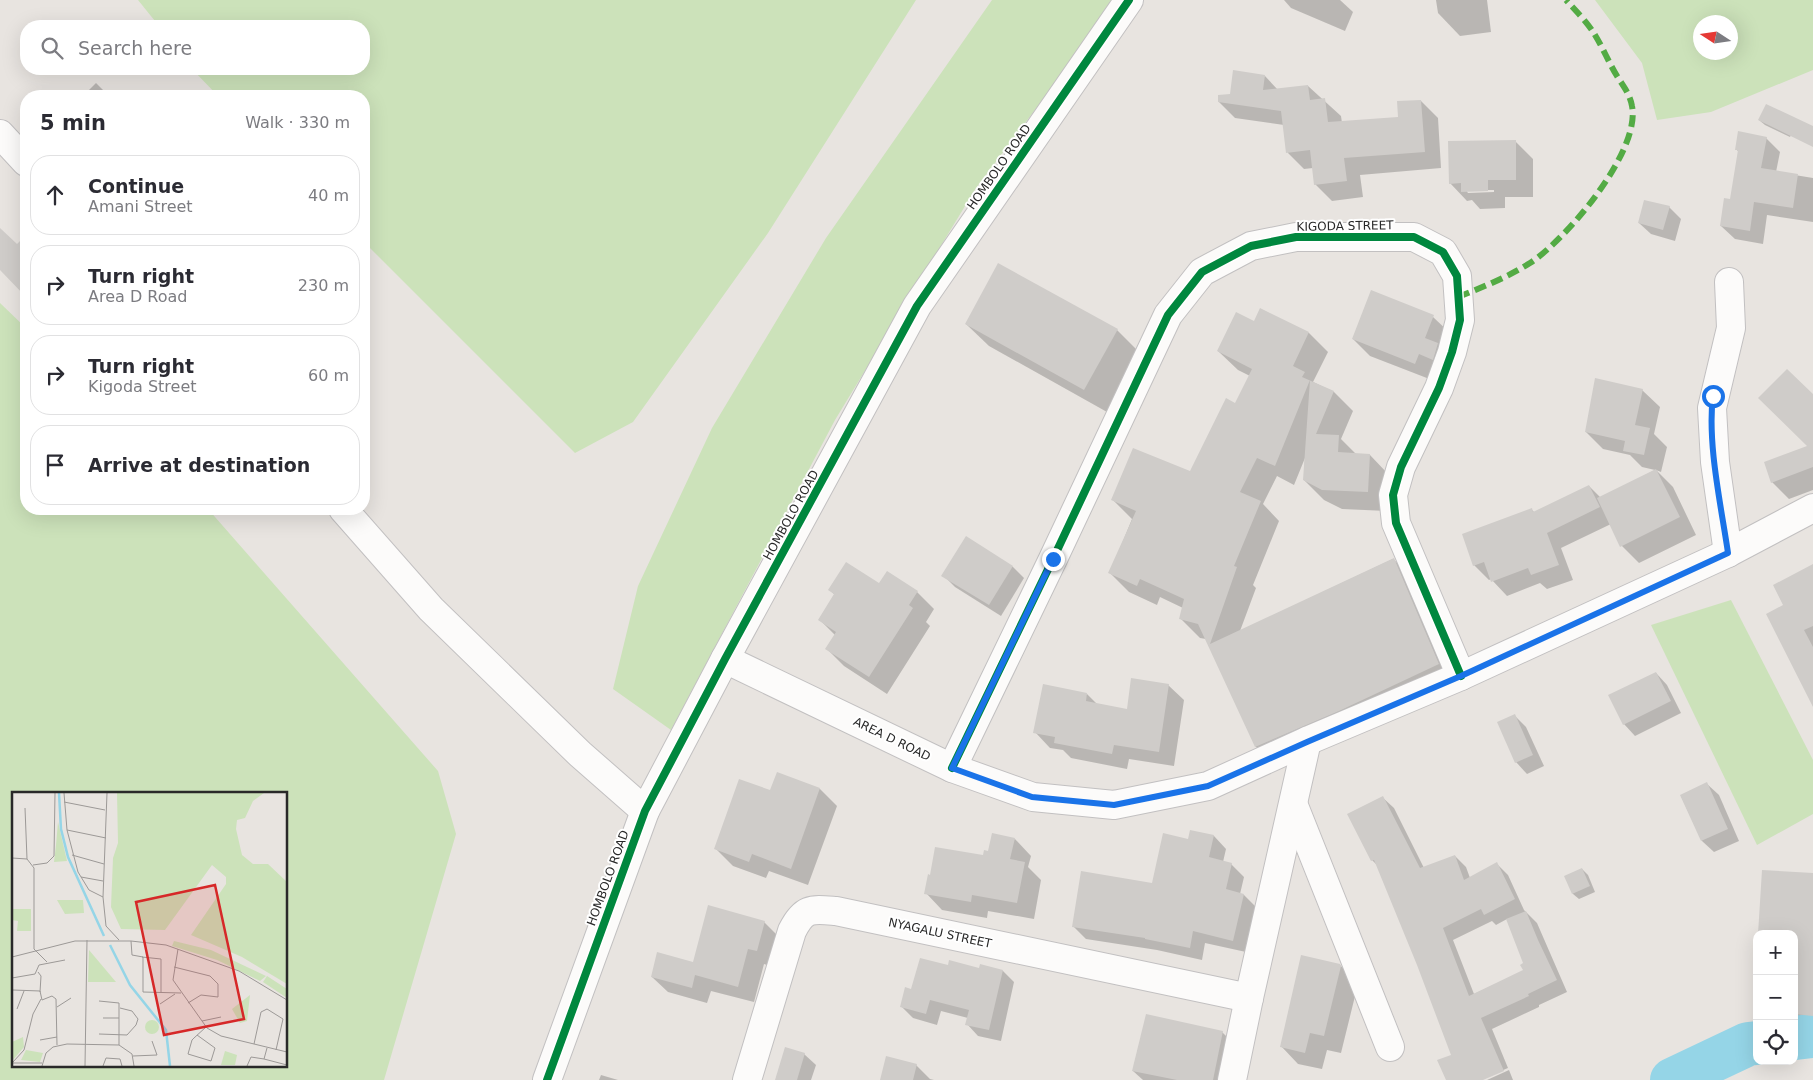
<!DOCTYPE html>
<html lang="en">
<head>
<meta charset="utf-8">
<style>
	:root { --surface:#fff; --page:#f2f2f3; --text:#2b2b33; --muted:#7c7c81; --line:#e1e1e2 }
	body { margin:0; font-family:"DejaVu Sans",sans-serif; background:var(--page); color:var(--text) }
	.controls { position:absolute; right:15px; bottom:15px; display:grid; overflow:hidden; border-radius:10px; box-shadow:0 5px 20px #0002 }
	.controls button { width:45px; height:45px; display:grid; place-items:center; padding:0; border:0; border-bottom:1px solid var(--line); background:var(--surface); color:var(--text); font:25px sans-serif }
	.compass { position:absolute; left:1693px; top:15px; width:45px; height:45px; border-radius:50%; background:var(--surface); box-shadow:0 5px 20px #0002; rotate:282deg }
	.stop { position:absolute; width:15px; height:15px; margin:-11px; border:4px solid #1a73e8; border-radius:50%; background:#fff }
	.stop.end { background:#1a73e8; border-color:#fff; box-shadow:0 1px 5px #0008 }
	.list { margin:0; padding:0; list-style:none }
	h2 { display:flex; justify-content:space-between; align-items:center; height:65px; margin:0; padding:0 20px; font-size:21px }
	h2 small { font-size:16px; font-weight:400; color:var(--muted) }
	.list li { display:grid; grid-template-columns:32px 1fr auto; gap:15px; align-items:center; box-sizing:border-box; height:80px; margin:0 10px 10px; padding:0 10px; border:1px solid var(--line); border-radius:20px }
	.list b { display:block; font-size:19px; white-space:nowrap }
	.list p { margin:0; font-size:16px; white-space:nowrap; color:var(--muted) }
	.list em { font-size:16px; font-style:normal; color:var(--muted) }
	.icon { flex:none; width:28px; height:28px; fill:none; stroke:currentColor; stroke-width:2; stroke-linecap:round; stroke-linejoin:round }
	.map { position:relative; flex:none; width:1813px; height:1080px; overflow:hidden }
	.search { position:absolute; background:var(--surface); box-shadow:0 5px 20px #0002; left:20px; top:20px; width:350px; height:55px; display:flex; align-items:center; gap:12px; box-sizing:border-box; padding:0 18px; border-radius:20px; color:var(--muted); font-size:19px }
	.panel { position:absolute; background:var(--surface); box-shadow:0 5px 20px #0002; left:20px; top:90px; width:350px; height:425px; border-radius:20px }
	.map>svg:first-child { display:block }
	.green { fill:#cce2ba; fill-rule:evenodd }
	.shadow { fill:#0003; fill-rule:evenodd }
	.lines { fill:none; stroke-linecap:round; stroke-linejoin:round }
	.river { stroke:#95d5e7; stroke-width:44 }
	.building { fill:#cfccc9 }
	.minor-casing { stroke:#c2c0c1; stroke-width:30 }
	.minor { stroke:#fcfbfa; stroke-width:28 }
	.quiet { stroke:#53ab44; stroke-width:6; stroke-dasharray:12 6; stroke-linecap:butt }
	.cycleway-casing { stroke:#fff; stroke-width:11 }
	.cycleway { stroke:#00873e; stroke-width:8 }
	.route { stroke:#1a73e8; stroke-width:6 }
	.labels { text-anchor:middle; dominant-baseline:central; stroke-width:4; stroke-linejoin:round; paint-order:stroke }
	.street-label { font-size:12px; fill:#292929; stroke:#fff }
	.inset-river { fill:none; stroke:#95d5e7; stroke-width:2.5 }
	.inset-road { fill:none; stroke:#9c9997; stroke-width:1 }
	.view { fill:#d62828; fill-opacity:0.15; stroke:#d62828; stroke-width:2.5 }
	.inset-edge { fill:none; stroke:#292929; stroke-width:2.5 }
</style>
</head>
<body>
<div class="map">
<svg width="1813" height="1080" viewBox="0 0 1813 1080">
	<rect width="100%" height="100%" fill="#e8e4e0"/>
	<!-- green -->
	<g class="green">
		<path d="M138,0H916L768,233L633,422L575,453L364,242V96H218L192,69H364V26H159Z"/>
		<path d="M992,0H1118L976,188L835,420L671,730L613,689L638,586L712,428L826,238Z"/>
		<path d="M1595,0H1813V70L1711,112L1657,120L1642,63ZM1700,22H1730V52H1700Z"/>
		<path d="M0,303L26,328V509H208L438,771L456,834L384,1080H0ZM14,794H286V1066H14Z"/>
		<path d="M1731,600L1813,760V814L1757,845L1651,625Z"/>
	</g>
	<!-- shadow -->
	<g class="shadow">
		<path d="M1284,0H1340L1353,12L1345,31L1291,8Z"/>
		<path d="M1436,0H1487L1491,32L1460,36L1438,13Z"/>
		<path d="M1265,76L1278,90L1308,86L1341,116L1342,123L1400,118L1421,101L1438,118L1441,168L1360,175L1363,197L1332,201L1315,184L1313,168L1304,169L1288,153L1284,125L1235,118L1219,102Z"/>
		<path d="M96,83L109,96H83Z"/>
		<path d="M1759,120L1797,122L1790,137L1765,125Z"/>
		<path d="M1766,138L1780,152L1776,172L1813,178V222L1767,215L1763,244L1735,239L1721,226L1731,200L1739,152L1736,149Z"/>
		<path d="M1515,141L1533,159V197H1505V208L1480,209L1472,200L1467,201L1450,183ZM1466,190H1494V192L1468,193Z"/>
		<path d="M1669,207L1681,219L1675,241L1651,234L1639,223Z"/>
		<path d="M0,231L17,246L26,237V295L0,268Z"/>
		<path d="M1433,317L1451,334L1432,380L1370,356L1353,339Z"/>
		<path d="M1254,323L1309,333L1328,352L1313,382L1334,392L1353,411L1341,439L1356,454L1370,455L1389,475L1387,511L1342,509L1324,500L1304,480L1305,458L1294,485L1277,476L1263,504L1279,521L1253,585L1256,588L1240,631L1393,559L1413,578L1457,683L1276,766L1256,747L1206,639L1200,638L1180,618L1183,608L1160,597L1157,605L1129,592L1110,573L1132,519L1113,500L1190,473L1236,405L1250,376L1238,370L1218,351Z"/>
		<path d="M966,324L1117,330L1140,353L1107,412L989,346Z"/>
		<path d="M1642,390L1660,407L1654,434L1667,447L1661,472L1656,470L1673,487L1696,535L1639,563L1622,546L1611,524L1561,548L1573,580L1547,589L1540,583L1507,596L1491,579L1489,580L1474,565L1531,509L1535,513L1589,486L1601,498L1655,470L1642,467L1630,455L1603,449L1586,432Z"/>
		<path d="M1813,396V490L1789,499L1772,482L1809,446Z"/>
		<path d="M966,538L1013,567L1024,578L1001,616L955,587L943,575Z"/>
		<path d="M1813,565V704L1785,606Z"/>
		<path d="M879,585L917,592L934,609L926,622L930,626L887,694L844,666L827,649L835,635L820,620L835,595L830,590Z"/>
		<path d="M1656,673L1667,685L1681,713L1635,736L1624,724Z"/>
		<path d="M1168,685L1184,700L1174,766L1129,759L1127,769L1071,758L1063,750L1050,748L1035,732L1087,694L1097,704L1128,710Z"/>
		<path d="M1515,716L1526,727L1544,766L1527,774L1516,762Z"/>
		<path d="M1707,784L1719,795L1739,841L1714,852L1702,841L1681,796Z"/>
		<path d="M820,789L837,806L808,885L769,871L766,878L733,866L716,849L771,792Z"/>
		<path d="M1382,797L1394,808L1424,868L1455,856L1466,867L1470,878L1497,864L1508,875L1524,910L1537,923L1567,992L1539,1005V1007L1492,1029L1508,1068L1480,1080H1447L1452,1055L1418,964L1377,865L1372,860ZM1507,919L1525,964L1524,971L1474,994L1453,940L1492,921L1496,925Z"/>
		<path d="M1214,836L1226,849L1223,862L1231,864L1244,877L1240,894L1244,895L1256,907L1246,952L1205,943L1202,960L1157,950L1086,939L1073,926L1153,885L1189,840Z"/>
		<path d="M1015,839L1031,856L1028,867L1041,880L1034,919L988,911L987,918L942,910L926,893L984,857L989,852Z"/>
		<path d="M1582,869L1588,875L1595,892L1579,899L1573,894L1566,876Z"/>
		<path d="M1813,874V1037L1794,1035V934Z"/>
		<path d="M764,922L780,938L773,967L764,964L754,1002L711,991L707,1003L668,992L652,977L694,963Z"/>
		<path d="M1340,965L1358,984L1341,1053L1327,1050L1322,1069L1298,1064L1281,1046Z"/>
		<path d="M980,969L1003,971L1014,982L1001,1041L978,1036L967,1024L968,1018L941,1011L937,1025L913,1018L902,1007L912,990Z"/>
		<path d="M1757,979V1014L1755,1012Z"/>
		<path d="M1222,1032L1234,1044L1226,1080H1143L1133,1071Z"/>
		<path d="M804,1054L816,1065L811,1080H776Z"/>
		<path d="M916,1065L930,1079L934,1080H883Z"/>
		<path d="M1509,1070L1513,1080H1487Z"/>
		<path d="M601,1075L618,1080H599Z"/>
	</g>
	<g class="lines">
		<!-- river -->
		<g class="river">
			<path d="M1794,1038L1813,1036"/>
			<path d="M1672,1080L1748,1044L1757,1043"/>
		</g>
	</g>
	<!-- building -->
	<g class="building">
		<path d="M1233,70L1265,75L1263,90L1308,85L1310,100L1325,98L1328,122L1398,117L1397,101L1421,100L1425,152L1344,158L1347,181L1314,185L1310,150L1286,153L1281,111L1218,102V95L1230,94Z"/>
		<path d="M1766,104L1813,126V147L1758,120Z"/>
		<path d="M1738,131L1767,137L1761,168L1798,174L1793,208L1754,202L1750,231L1720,226L1724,198L1730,199L1738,150H1735Z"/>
		<path d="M1516,140V180H1488V191L1461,192V183L1449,184L1448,141Z"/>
		<path d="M1644,200L1670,206L1663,230L1638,223Z"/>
		<path d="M0,228L17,244L26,235V297L0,270Z"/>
		<path d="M998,263L1118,329L1084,390L965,324Z"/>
		<path d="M1371,290L1434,315L1425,338L1438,343L1433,360L1419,354L1415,364L1352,339Z"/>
		<path d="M1260,308L1309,332L1293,366L1305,372L1302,377L1334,391L1316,434L1339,435L1338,452L1370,454L1368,492L1322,490L1303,480L1310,380L1275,466L1257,458L1240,492L1261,501L1234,566L1237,567L1210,644L1394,558L1439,664L1339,711L1255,747L1198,624L1179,619L1184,599L1140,579L1137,586L1108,573L1136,511L1111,500L1133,448L1190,471L1226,398L1235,403L1252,369L1217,351L1236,312L1254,321Z"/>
		<path d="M1787,369L1813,394V467L1771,483L1764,462L1807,446L1758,398Z"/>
		<path d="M1595,378L1643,389L1635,425L1650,428L1644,455L1623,451L1625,441L1585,432Z"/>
		<path d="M1656,469L1680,517L1620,547L1597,498Z"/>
		<path d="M1589,485L1600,507L1547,533L1559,565L1531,575L1528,568L1491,582L1484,562L1473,566L1462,534L1532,508L1533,512Z"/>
		<path d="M966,536L1013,566L989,605L941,576Z"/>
		<path d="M846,562L879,583L887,571L918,591L909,605L913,608L869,677L825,649L836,632L818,620L834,594L828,590Z"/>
		<path d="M1813,564V626L1804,630L1813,647V707L1766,614L1783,605L1773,585Z"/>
		<path d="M1656,672L1671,701L1623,725L1608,695Z"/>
		<path d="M1131,678L1169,684L1159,752L1114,745L1112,754L1054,743L1055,737L1033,733L1043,684L1087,693L1086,701L1127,709Z"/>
		<path d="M1515,714L1533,755L1515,763L1497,722Z"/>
		<path d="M777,772L820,788L791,869L752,854L749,862L714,849L739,779L770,790Z"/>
		<path d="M1707,782L1728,829L1701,841L1680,795Z"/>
		<path d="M1383,796L1420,868L1455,855L1464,880L1497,862L1515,899L1484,915L1481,909L1443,928L1469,996L1523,970L1520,965L1523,963L1506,919L1526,911L1538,940L1557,980L1528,994L1529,996L1481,1018L1504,1071L1483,1080H1446L1437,1060L1451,1055L1417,965L1374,860L1371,861L1347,814Z"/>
		<path d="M1190,830L1214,835L1209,857L1232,863L1226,889L1244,894L1233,941L1193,931L1190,948L1145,939V938L1072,927L1081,871L1152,883L1163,833L1188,839Z"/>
		<path d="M992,833L1015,838L1010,859L1025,862L1017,903L972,895L971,902L924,894L928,874L930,875L935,847L983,855L984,850L988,851Z"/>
		<path d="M1582,868L1590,886L1572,894L1564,876Z"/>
		<path d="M1762,870L1813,873V1016L1794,1014V934H1758Z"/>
		<path d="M708,905L765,921L757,951L748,949L738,987L695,975L692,988L651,977L657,952L693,962Z"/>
		<path d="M1301,955L1340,964L1341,966L1324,1036L1310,1033L1305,1053L1280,1047Z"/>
		<path d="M920,958L948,965L949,960L979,968L980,964L1003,970L989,1030L965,1025L969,1010L930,1000L926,1014L900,1007L905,987L911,989Z"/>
		<path d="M1146,1014L1223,1031L1213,1080H1177L1132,1071Z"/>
		<path d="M785,1047L805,1053L797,1080H775Z"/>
		<path d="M886,1056L917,1064L913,1080H880Z"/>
	</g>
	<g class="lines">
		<defs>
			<g id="minor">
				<path d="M0,134L26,162"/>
				<path d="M343,509L431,609L580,754L645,811"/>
				<path d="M1728,553L1715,462L1712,408L1731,328L1729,282"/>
				<path d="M725,659L952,768L1033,797L1114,805L1208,786L1307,741L1461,676L1728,553L1813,508"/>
				<path d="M952,768L1053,559L1168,315L1202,272L1251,246L1296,237H1414L1443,252L1457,276L1460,320L1452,352L1439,388L1401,467L1393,495L1396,523L1461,676"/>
				<path d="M1294,806L1390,1047"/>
				<path d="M547,1080L645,811L725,659L917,306L1129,0"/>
				<path d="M747,1080L792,931C804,907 812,909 836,911L1249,998"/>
				<path d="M1232,1080L1249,998L1307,741"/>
			</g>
		</defs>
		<!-- minor casing -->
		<use href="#minor" class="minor-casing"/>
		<!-- minor -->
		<use href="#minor" class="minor"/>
		<!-- quiet -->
		<path class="quiet" d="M1458,297C1483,287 1508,277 1530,263C1567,239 1641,151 1632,106C1630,94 1623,86 1617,76C1609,63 1603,48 1595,35C1588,23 1576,11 1566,0"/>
		<defs>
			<g id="cycleway">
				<path d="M952,768L1053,559L1168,315L1202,272L1251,246L1296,237H1414L1443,252L1457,276L1460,320L1452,352L1439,388L1401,467L1393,495L1396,523L1461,676"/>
				<path d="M547,1080L645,811L725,659L917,306L1129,0"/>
			</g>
		</defs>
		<!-- cycleway casing -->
		<use href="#cycleway" class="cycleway-casing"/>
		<!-- cycleway -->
		<use href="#cycleway" class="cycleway"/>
	</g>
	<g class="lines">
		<!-- route -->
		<path class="route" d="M1053,559L952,768L1032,797L1114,805L1208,786L1307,742L1461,676L1728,553C1721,505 1707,443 1713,396"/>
	</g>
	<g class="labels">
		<!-- street labels -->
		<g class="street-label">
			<text transform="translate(999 167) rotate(-55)">HOMBOLO ROAD</text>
			<text transform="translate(1345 226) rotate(-1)">KIGODA STREET</text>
			<text transform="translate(791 515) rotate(-61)">HOMBOLO ROAD</text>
			<text transform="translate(892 739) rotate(26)">AREA D ROAD</text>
			<text transform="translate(608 878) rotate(-70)">HOMBOLO ROAD</text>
			<text transform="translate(940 933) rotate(12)">NYAGALU STREET</text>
		</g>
	</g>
	<!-- overview -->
	<g transform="translate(12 792)">
		<rect width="275" height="275" fill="#e8e4e0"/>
		<path d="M105,1H252L241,9L233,26L225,28L224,37L230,63L241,72H256L275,90V192L230,165L179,143L214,92V85L200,73L153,138L109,137L99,115L101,66L106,51ZM46,30L55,69L42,70L44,53ZM45,108H71L72,121L53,122ZM0,117H19V139H5L6,129L0,128ZM162,149L199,158L254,184L248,189L205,168L160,154ZM77,158L104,190H76ZM255,184L275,197V206L251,190ZM238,203L235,229L228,231L220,217ZM133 235a7 7 0 1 1 14 0a7 7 0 1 1-14 0ZM11,245L12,255L0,269V250ZM14,258L31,261L28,270L9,268ZM213,259L225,263L223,273H209Z" fill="#cce2ba"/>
		<path class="inset-river" d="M47,1L49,37L56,65L92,144M98,153L118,193L154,238L158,274"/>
		<path class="inset-road" d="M52,1L55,38L66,80L77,98L91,105M95,1L91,105L94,134L107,148M52,10L93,18M13,16L15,67M55,38L94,46M60,63L92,72M0,66L15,67L22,76V157L35,170M21,73L35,71L42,64L43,1M69,85L91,89M119,149L120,163L131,165V200L169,201M166,157L161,188L195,236L209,244L275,260M0,165L63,149H119L154,153L227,179L275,208M130,165L149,167V201M162,175L198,184L206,192V205L189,203L176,211M26,180L29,184L28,200M0,186L23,182L27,173L53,168M1,198L28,199L30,208L40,204L44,207L45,253M87,209L107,211V253M148,212L163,202M45,215L59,206M5,217L12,199M91,226H107M190,229L209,225M87,242L115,243L124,233L126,227L120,219L108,216M185,243L203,256L199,269L176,262L180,248L182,246L194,235M28,248L45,245M242,252L249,220L255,217L271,227L264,258M121,264L145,263L140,249M252,267L275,273M1,270L12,258L21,222L29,207M0,271H30M30,274L34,261L41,255L55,252L107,253L120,262L122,274M73,274L75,148M91,274L94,266L108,267L110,274M235,274L239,265L252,267L255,256"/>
		<path class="view" d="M203,93L232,227L152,243L124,110Z"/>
		<rect width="275" height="275" class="inset-edge"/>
	</g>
</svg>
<div class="controls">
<button>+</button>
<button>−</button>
<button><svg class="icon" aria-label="locate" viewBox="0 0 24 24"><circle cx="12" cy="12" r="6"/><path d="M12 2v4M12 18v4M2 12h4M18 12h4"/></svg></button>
</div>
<svg class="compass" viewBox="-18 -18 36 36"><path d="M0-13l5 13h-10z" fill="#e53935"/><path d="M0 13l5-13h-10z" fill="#7c7c81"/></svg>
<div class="stop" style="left:1713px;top:396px"></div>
<div class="stop end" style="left:1053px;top:559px"></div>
<div class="search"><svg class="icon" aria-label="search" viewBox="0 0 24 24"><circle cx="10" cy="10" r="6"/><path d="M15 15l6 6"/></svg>Search here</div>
<section class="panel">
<h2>5 min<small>Walk · 330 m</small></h2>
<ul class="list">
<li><svg class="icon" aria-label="ahead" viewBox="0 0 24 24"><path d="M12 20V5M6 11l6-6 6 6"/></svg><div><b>Continue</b><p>Amani Street</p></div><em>40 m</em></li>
<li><svg class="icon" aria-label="right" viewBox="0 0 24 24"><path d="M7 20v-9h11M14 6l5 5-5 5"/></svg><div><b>Turn right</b><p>Area D Road</p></div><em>230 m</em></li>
<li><svg class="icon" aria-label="right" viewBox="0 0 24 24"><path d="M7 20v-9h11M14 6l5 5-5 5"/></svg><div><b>Turn right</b><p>Kigoda Street</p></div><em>60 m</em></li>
<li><svg class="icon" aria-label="arrive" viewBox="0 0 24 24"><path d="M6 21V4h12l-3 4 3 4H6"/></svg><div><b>Arrive at destination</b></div></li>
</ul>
</section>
</div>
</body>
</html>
